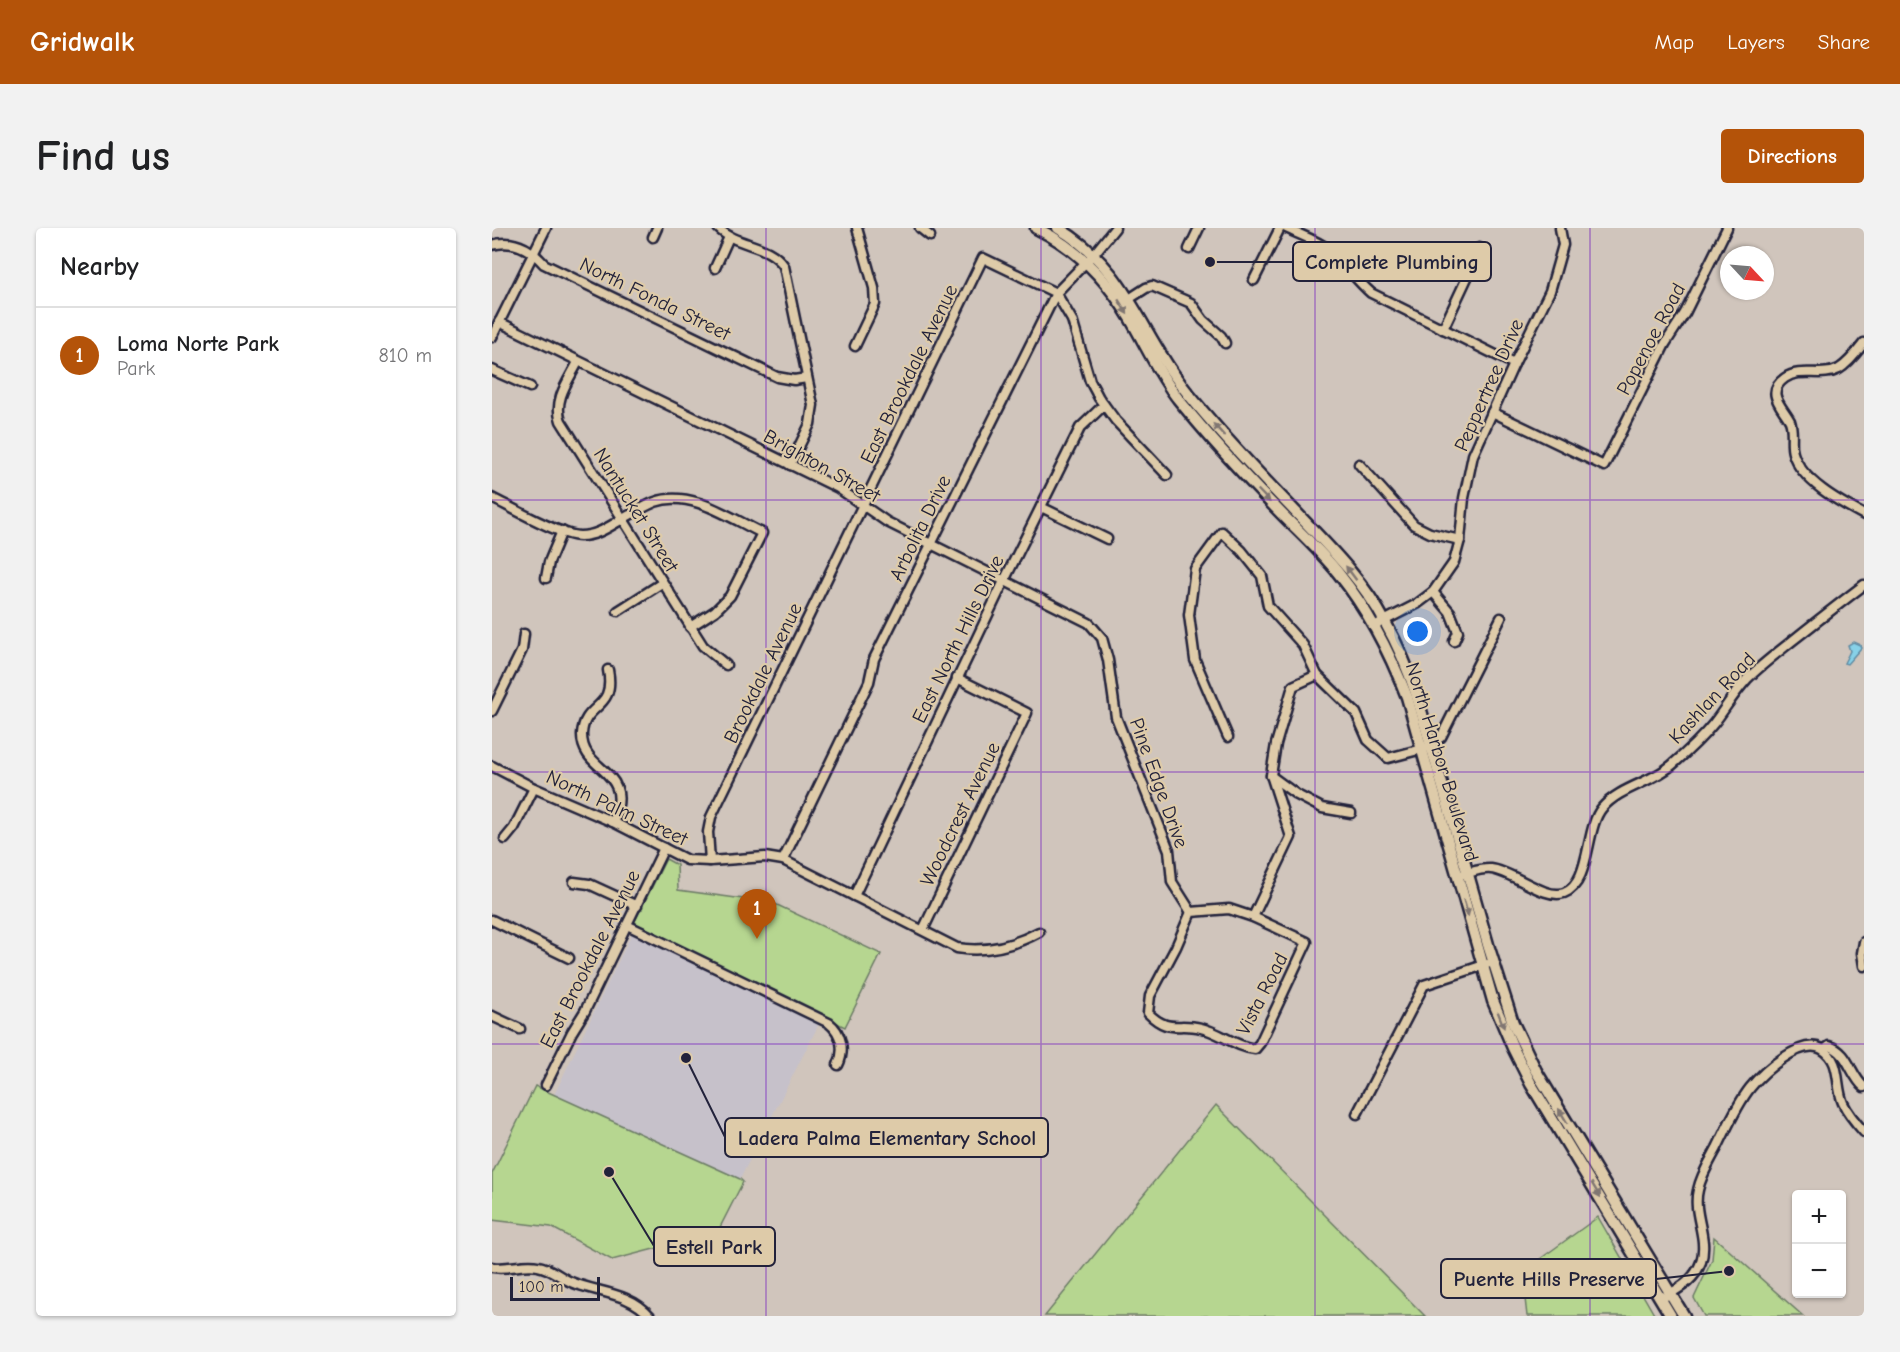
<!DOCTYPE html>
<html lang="en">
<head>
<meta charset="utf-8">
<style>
	:root { --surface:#fff; --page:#f2f2f2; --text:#202124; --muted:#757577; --line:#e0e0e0; --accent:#b45309 }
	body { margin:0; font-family:"Comic Neue",sans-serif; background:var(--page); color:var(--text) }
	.controls { position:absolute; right:18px; bottom:18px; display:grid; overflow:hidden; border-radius:6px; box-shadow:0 2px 4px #0004 }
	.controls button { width:54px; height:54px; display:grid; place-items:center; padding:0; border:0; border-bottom:2px solid var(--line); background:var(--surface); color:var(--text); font:30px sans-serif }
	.compass { position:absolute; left:1228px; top:18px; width:54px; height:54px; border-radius:50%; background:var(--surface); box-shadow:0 2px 4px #0004; rotate:116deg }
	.scale { position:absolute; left:18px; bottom:15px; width:90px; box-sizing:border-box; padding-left:6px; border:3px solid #22223b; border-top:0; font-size:16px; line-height:21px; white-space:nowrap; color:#22223b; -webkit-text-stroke:4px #decba9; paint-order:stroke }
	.you { position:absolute; left:926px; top:404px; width:21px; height:21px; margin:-15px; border:4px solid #fff; border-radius:50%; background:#1a73e8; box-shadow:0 0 0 9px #1a73e833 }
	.badge { display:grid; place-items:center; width:39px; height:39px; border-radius:50%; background:var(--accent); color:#fff; font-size:20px; font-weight:700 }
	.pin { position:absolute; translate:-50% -50px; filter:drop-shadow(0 2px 3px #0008) }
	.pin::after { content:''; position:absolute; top:32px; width:21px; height:18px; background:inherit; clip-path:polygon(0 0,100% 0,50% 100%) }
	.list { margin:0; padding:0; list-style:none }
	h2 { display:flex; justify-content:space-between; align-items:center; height:78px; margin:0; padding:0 24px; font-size:26px }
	h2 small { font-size:20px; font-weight:400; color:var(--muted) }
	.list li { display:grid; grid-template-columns:39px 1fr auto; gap:18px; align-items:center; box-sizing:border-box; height:96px; padding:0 24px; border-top:2px solid var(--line) }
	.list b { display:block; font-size:22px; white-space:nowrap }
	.list p { margin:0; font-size:20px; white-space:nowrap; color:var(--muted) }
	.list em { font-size:20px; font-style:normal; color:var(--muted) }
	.map { position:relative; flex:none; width:1372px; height:1088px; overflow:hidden; border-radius:6px }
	header { display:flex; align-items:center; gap:36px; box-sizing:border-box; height:84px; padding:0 30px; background:var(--accent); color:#fff }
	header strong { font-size:28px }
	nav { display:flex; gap:33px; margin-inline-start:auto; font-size:21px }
	.intro { display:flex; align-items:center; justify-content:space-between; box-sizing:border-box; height:144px; padding:0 36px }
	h1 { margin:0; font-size:42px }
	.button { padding:15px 27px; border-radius:6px; background:var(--accent); color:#fff; font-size:21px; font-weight:700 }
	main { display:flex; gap:36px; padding:0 36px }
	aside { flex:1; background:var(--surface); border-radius:6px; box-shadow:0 2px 4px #0004 }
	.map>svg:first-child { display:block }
	.built { fill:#c6c1ca }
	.green { fill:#b6d690; stroke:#6c7c66; stroke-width:1.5 }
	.water { fill:#87d1e8; stroke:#5f8ba3; stroke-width:1.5 }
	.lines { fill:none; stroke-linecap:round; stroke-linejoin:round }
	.minor-casing { stroke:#22223b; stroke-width:13 }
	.major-casing { stroke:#22223b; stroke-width:15 }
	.minor { stroke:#decba9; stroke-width:8 }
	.major { stroke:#decba9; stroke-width:10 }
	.oneway { fill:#807672 }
	.grid { fill:none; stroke:#7b2cbf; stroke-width:1.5; stroke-opacity:0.55 }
	.labels { text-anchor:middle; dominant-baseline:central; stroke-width:4.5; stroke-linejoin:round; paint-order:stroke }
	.street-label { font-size:20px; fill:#22223b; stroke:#decba9 }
	.leader { fill:none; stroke:#22223b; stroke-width:2 }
	.callout-dot { fill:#22223b; stroke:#decba9; stroke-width:2 }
	.callout { fill:#decba9; stroke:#22223b; stroke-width:2 }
	.callout-label { font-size:21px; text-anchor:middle; font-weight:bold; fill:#22223b }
</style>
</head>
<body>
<header>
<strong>Gridwalk</strong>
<nav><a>Map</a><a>Layers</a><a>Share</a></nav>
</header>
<div class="intro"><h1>Find us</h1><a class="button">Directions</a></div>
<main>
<aside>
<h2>Nearby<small></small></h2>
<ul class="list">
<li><span class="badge">1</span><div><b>Loma Norte Park</b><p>Park</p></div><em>810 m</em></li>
</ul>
</aside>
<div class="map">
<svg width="1372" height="1088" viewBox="0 0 1372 1088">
	<rect width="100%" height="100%" fill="#d0c5bc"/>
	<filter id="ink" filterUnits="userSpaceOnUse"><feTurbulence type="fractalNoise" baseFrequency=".0167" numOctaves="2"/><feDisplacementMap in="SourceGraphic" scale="12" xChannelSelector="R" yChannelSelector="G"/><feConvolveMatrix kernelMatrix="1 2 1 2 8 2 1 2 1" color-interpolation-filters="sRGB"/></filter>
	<g filter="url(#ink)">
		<!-- built -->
		<path class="built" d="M141,703L328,794L248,951L62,867Z"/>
		<!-- green -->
		<g class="green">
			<path d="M174,631L185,637L186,662L281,675L389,726L353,799L141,697Z"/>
			<path d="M43,858L248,951L251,954L222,1011L162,1021L120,1032L59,999L0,992V946Z"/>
			<path d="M724,877L933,1088H553Z"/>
			<path d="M1106,989L1163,1088H1035L1030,1044Z"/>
			<path d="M1222,1009L1311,1088H1212L1202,1070L1220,1032Z"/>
		</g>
		<!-- water -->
		<path class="water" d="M1361,414L1368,417L1369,420L1355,436L1352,435L1358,423L1356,417Z"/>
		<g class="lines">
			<defs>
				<g id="minor">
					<path d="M226,0C245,19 277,15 292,38L321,177L318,196L298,237"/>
					<path d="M428,0L438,8"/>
					<path d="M794,0C808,7 824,12 836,21C852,34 863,51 879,65L1022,136"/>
					<path d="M161,9L165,0"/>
					<path d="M0,17C21,11 38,20 52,36L285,149L302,152L315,150"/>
					<path d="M697,21L707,0"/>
					<path d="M223,40L237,9"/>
					<path d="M762,52L788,0"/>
					<path d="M637,71L654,60L660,58L699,75L711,92L729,108L733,115"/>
					<path d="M7,94L346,260L395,294L597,395L610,410L616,432L624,489L677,622L680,654L699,684"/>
					<path d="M951,101L981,37L987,20"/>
					<path d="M0,109L54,0"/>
					<path d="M1372,115C1365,124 1357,135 1347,141C1330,150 1309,139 1293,150C1272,165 1291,179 1298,193C1302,204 1298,215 1301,225C1309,253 1348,274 1372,287"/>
					<path d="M363,118L383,76L382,60L365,0"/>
					<path d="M86,134C77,152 61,172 69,193L211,418L234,437"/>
					<path d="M0,142L38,159"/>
					<path d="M1000,184L1112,238L1173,116L1193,85L1235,0"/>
					<path d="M867,236L922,297L938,305L968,312"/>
					<path d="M0,270C20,280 69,308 88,308C106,308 119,297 134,289C144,284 153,278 163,274C199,261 238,290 270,305L238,368L223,383L198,399"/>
					<path d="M549,279L615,311"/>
					<path d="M54,350L57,334L70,303"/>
					<path d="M941,364L958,384L966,404L962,413"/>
					<path d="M126,383L170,355"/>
					<path d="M882,398L925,376L941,364L962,334L968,312L972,270L981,227L1022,136L1058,63L1071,17L1068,0"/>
					<path d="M116,442C124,483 92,474 90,506C89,545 144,540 121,594"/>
					<path d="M0,483L30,422L32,406"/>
					<path d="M736,509L703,432L697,387L703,341L730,304L750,323L770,348L776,378L811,417L825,447L864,485L876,512L896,530L934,520L949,509L1009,390"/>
					<path d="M0,538L42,560L121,594L195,632L218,633L273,629L291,632L465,720C495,725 521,718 547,704"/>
					<path d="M779,548L805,567L830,580L859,585"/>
					<path d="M13,611L22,600L42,560"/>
					<path d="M291,632L377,454L382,431L564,65L602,26L623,0"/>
					<path d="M218,633L216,604L219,589L491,30L564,65L580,92L598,153L607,170L624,193L675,247"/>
					<path d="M972,646C980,644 990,640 999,641C1020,643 1053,672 1072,665C1099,655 1093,600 1110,580C1128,559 1159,555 1180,537C1195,524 1210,510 1222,495C1233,481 1242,465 1255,451C1269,437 1285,425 1300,413C1324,394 1348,375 1372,357"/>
					<path d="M82,654L97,656L145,678"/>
					<path d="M362,668L512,353L588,200L612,177"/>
					<path d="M737,681L761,689L815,714L768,815L763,821C743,819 728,804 709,800C685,794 677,806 656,785L658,768L684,719L699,684Z"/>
					<path d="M761,689L799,609L779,547L784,516L801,458L825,447"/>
					<path d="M0,692L77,730"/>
					<path d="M135,697L337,795C350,805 353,823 346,837"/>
					<path d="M431,702L535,485L465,450"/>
					<path d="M1372,714L1370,725L1372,738"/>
					<path d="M0,788L28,801"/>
					<path d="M1332,822L1337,818C1357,824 1358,847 1372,859"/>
					<path d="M54,857L80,804L93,783L172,620"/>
					<path d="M865,886L932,757L995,736"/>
					<path d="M0,1039C15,1042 31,1035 46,1038C59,1040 67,1049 79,1054C106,1065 137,1064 158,1088"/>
					<path d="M1174,1068C1190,1059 1203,1051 1209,1034C1217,1009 1200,986 1206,962C1209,947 1218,933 1225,920C1235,900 1244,878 1258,860C1270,845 1309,809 1330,821C1350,833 1343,857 1351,875C1356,886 1364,895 1372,904"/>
				</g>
				<g id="major">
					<path d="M544,0C585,20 615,51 638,90C654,117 667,147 687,172C717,209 750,245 784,280C805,302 828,322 847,346C877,383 898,425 915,469L1001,773L1021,820L1039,856L1179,1088"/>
					<path d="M566,0C637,42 647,105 694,163C726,203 762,241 798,278C832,314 870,350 893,394C906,417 916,441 924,465L997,720L1021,795L1044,843L1192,1088"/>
				</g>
			</defs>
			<!-- minor casing -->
			<use href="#minor" class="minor-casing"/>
			<!-- major casing -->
			<use href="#major" class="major-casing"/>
			<!-- minor -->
			<use href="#minor" class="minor"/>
			<!-- major -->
			<use href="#major" class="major"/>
		</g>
		<!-- one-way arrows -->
		<defs><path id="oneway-solid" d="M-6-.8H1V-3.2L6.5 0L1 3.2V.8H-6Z" transform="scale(1.5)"/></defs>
		<g class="oneway">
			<use href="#oneway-solid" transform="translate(631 79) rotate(58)"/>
			<use href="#oneway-solid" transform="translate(727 202) rotate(-132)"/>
			<use href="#oneway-solid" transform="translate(772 268) rotate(46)"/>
			<use href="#oneway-solid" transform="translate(859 345) rotate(-127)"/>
			<use href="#oneway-solid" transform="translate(974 680) rotate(74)"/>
			<use href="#oneway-solid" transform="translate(1009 792) rotate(69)"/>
			<use href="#oneway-solid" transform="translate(1071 888) rotate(-121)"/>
			<use href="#oneway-solid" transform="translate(1104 962) rotate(59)"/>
		</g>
	</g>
	<!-- grid -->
	<path class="grid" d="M274,0V1088M549,0V1088M823,0V1088M1098,0V1088M0,272H1372M0,544H1372M0,816H1372"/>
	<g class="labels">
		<!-- street labels -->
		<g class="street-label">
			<text transform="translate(163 71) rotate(26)">North Fonda Street</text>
			<text transform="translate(1159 111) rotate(-62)">Popenoe Road</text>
			<text transform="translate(417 146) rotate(-64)">East Brookdale Avenue</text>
			<text transform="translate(997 157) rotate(-66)">Peppertree Drive</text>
			<text transform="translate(330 238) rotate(29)">Brighton Street</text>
			<text transform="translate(144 282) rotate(58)">Nantucket Street</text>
			<text transform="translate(428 300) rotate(-64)">Arbolita Drive</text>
			<text transform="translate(466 411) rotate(-64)">East North Hills Drive</text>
			<text transform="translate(271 445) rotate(-64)">Brookdale Avenue</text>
			<text transform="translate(1220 470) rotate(-47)">Kashlan Road</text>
			<text transform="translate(950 534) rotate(73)">North Harbor Boulevard</text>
			<text transform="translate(667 555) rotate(70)">Pine Edge Drive</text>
			<text transform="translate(125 580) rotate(25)">North Palm Street</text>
			<text transform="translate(468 586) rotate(-64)">Woodcrest Avenue</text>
			<text transform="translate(98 731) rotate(-63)">East Brookdale Avenue</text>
			<text transform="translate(770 766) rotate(-63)">Vista Road</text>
		</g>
	</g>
	<!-- callouts -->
	<path class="leader" d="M718 34L801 34M194 830L233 909M117 944L162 1018M1237 1043L1164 1051"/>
	<g class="callout-dot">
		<circle cx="718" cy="34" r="6"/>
		<circle cx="194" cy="830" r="6"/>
		<circle cx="117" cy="944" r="6"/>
		<circle cx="1237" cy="1043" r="6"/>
	</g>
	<g class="callout">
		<rect x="801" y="14" width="198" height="39" rx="6"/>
		<rect x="233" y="890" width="323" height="39" rx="6"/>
		<rect x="162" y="999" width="121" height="39" rx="6"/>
		<rect x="949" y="1031" width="215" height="39" rx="6"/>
	</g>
	<g class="callout-label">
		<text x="900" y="41">Complete Plumbing</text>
		<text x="395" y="917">Ladera Palma Elementary School</text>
		<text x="222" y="1026">Estell Park</text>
		<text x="1057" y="1058">Puente Hills Preserve</text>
	</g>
</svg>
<div class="controls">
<button>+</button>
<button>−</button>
</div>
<svg class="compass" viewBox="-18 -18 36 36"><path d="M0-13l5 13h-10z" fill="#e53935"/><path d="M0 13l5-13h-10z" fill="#757577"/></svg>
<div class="scale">100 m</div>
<div class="you"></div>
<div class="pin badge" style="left:265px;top:711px">1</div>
</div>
</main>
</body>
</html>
